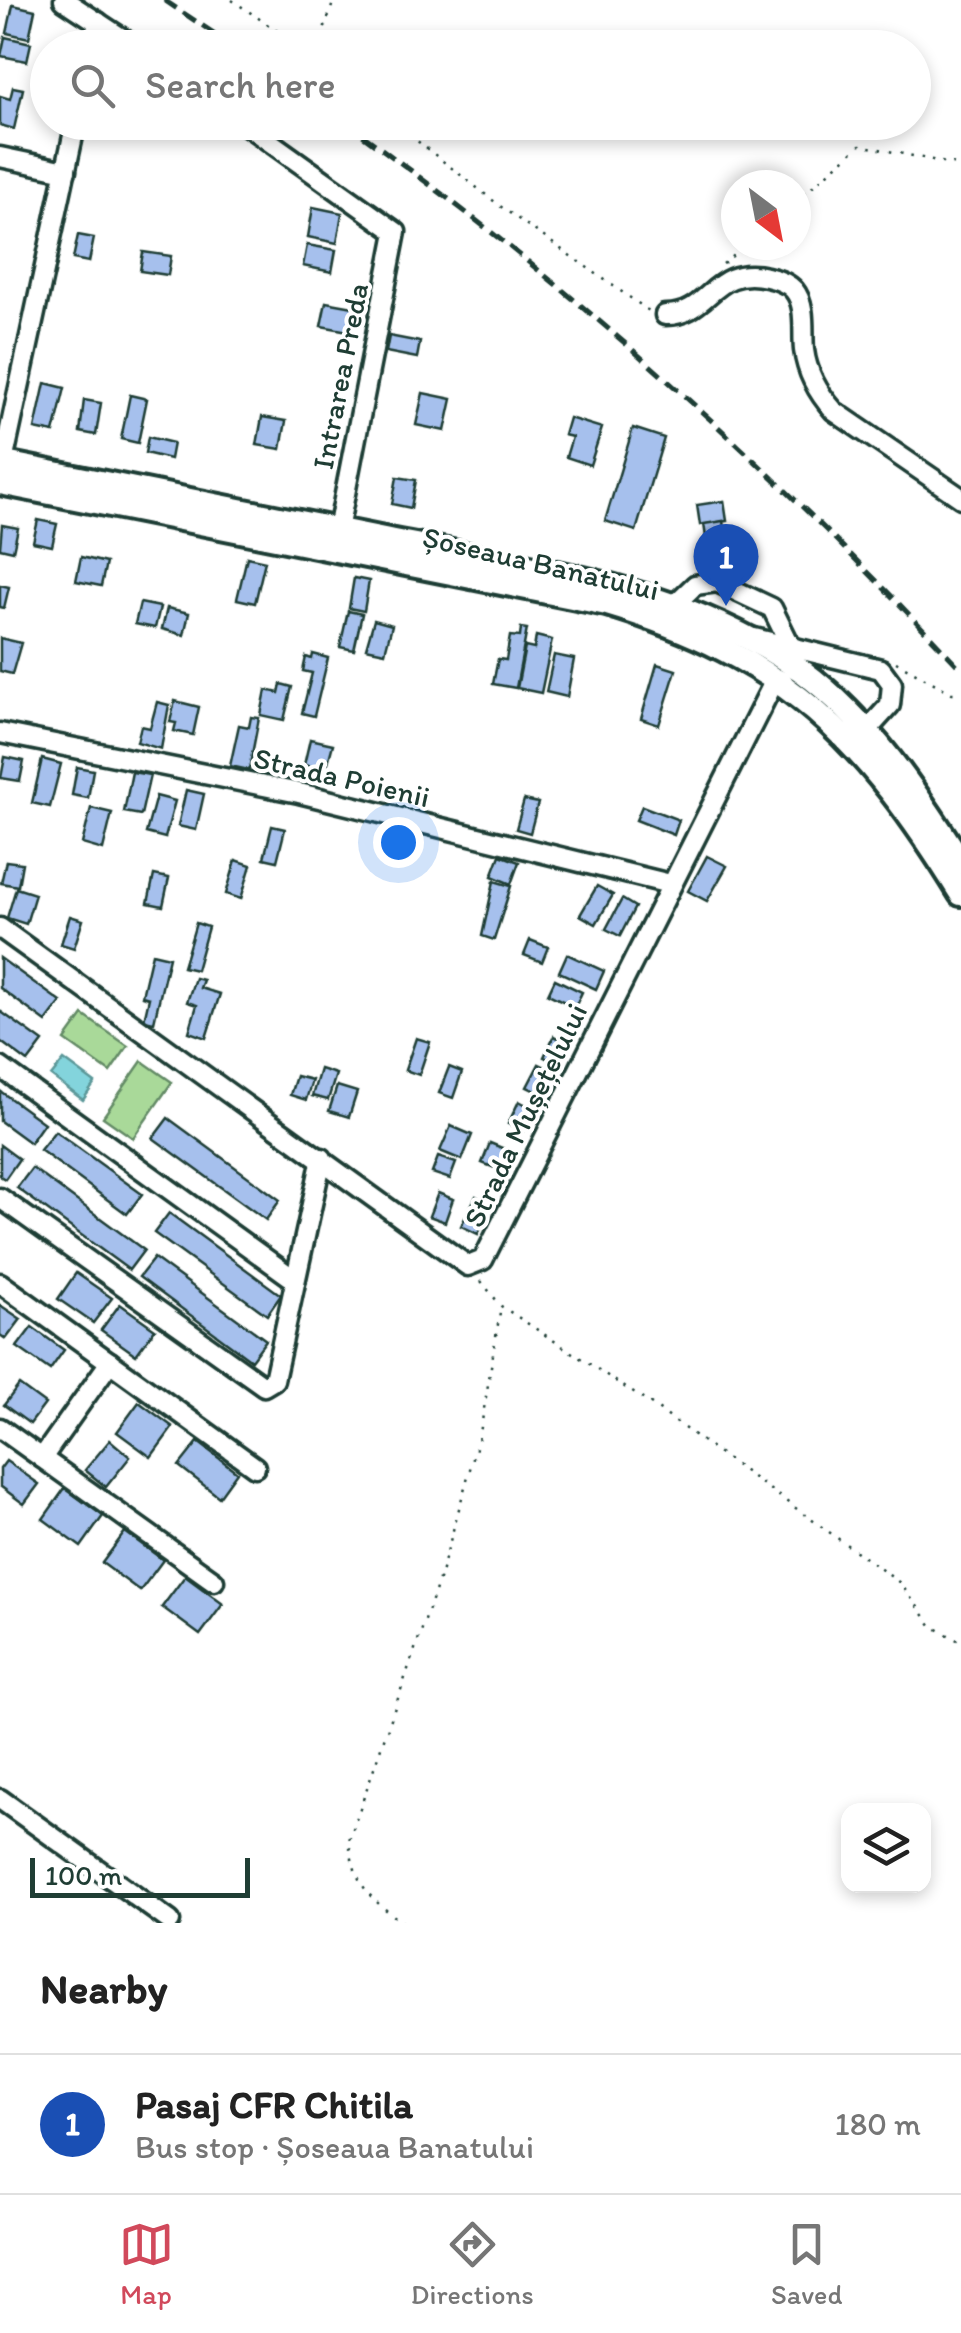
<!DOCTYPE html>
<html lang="en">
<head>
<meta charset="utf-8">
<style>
	:root { --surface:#fff; --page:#f6f6f6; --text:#222; --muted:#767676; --line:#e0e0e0; --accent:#d1495b }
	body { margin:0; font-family:Itim,sans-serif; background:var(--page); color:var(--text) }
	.controls { position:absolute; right:30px; bottom:30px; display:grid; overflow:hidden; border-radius:20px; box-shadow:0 5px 15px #0003 }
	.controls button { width:90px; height:90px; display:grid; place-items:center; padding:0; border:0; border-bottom:2px solid var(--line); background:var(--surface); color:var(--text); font:50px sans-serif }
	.compass { position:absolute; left:721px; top:170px; width:90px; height:90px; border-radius:50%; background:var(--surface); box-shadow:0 5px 15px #0003; rotate:148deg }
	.scale { position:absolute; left:30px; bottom:25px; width:220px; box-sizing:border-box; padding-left:10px; border:5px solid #1f3d34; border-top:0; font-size:28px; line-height:35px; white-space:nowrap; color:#1f3d34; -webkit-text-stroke:8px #fff; paint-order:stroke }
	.you { position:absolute; left:398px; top:842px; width:35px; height:35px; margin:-25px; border:8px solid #fff; border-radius:50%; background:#1a73e8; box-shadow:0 0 0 15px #1a73e833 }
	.badge { display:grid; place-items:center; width:65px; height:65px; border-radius:50%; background:var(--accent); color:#fff; font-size:32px; font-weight:700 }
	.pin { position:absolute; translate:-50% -82px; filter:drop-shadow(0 2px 5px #0008) }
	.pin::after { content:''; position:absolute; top:52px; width:35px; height:30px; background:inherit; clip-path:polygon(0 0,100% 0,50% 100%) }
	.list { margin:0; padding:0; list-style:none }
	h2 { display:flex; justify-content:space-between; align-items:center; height:130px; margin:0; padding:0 40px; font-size:42px }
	h2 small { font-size:32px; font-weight:400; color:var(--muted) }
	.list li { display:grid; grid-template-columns:65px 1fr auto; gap:30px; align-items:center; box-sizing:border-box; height:140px; padding:0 40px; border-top:2px solid var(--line) }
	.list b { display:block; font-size:38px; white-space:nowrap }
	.list p { margin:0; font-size:32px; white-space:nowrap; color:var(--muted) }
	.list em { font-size:32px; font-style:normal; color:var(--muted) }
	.icon { flex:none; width:55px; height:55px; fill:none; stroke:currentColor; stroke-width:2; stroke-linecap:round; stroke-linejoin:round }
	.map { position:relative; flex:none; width:961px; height:1923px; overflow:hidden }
	.search { position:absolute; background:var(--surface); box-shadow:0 5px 15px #0003; left:30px; right:30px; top:30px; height:110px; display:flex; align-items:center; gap:25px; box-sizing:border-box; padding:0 35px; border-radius:55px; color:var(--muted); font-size:38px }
	.sheet { height:270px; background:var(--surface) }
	nav { display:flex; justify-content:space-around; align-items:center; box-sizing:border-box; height:140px; border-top:2px solid var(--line); background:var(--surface); font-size:28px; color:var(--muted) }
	nav a { display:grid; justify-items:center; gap:5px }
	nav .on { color:var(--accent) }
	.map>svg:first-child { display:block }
	.green { fill:#a9d999; stroke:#648b66; stroke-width:2.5 }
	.water { fill:#83d4dc; stroke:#5b9899; stroke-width:2.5 }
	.building { fill:#a6c0ed; stroke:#1f3d34; stroke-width:2.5 }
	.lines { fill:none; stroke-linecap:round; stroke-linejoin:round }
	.minor-casing { stroke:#1f3d34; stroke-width:25 }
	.major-casing { stroke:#1f3d34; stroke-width:30 }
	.path { stroke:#1f3d34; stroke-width:2.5; stroke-dasharray:2.5 8; stroke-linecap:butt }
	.minor { stroke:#fff; stroke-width:18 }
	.major { stroke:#fff; stroke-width:22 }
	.rail { stroke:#1f3d34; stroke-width:5; stroke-dasharray:15 8; stroke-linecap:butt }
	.labels { text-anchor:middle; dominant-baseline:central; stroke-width:8; stroke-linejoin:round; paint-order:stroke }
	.street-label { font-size:30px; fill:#1f3d34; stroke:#fff }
</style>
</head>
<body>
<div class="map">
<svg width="961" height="1923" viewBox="0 0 961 1923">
	<rect width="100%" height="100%" fill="#fff"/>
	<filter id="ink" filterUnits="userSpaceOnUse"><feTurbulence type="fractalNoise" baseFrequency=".01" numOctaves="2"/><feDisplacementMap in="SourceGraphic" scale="20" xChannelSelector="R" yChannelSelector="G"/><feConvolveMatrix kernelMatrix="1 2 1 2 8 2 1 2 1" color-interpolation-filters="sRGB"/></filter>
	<g filter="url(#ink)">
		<!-- green -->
		<g class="green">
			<path d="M83,1015L128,1046L110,1072L65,1040Z"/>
			<path d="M142,1061L172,1082L133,1138L103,1117Z"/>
		</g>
		<!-- water -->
		<path class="water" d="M64,1060L95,1083L83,1100L51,1076Z"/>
		<!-- building -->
		<g class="building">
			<path d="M13,5L35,10L29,38L7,33Z"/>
			<path d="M5,37L31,43L27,61L1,56Z"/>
			<path d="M13,87L23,89L14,129L0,125V96L10,99Z"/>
			<path d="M313,207L342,213L337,243L308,237Z"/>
			<path d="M78,235L94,238L89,262L73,259Z"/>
			<path d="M307,245L336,250L332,272L303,266Z"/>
			<path d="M143,252L171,256L168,275L140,271Z"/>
			<path d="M326,302L359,308L354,332L321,326Z"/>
			<path d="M389,336L420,342L417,358L386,352Z"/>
			<path d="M45,383L65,388L54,433L35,429Z"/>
			<path d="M423,393L452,399L445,431L416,425Z"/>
			<path d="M130,395L147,399L138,443L121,439Z"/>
			<path d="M84,400L101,403L96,435L80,432Z"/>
			<path d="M262,417L286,421L281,449L257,445Z"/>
			<path d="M569,418L602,428L590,465L566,457L572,437L564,435Z"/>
			<path d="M633,428L664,438L636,531L605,521Z"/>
			<path d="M148,437L173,443L170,459L145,453Z"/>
			<path d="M397,477L416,480L411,508L392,504Z"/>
			<path d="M724,501L727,521L700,525L697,505Z"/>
			<path d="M38,520L57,524L52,546L33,542Z"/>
			<path d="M723,521L730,568L711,571L704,524Z"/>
			<path d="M2,525L18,528L13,551L0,548Z"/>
			<path d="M81,557L106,563L101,586L76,581Z"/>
			<path d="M247,557L265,561L255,603L237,599Z"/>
			<path d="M354,578L369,581L364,611L349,608Z"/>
			<path d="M0,585L9,587L4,608L0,607Z"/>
			<path d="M140,603L160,607L155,628L135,624Z"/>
			<path d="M167,608L189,613L184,635L162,629Z"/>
			<path d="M348,611L362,614L354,650L340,647Z"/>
			<path d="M374,620L392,625L385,652L366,648Z"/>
			<path d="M521,628L527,629L516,688L493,684L498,659L506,660L510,636L520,637Z"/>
			<path d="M536,636L552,640L541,693L517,688L525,647L534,649Z"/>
			<path d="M0,638L21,643L12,674L0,671Z"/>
			<path d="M313,654L328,658L314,716L302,713L312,673L303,671L306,657L312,659Z"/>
			<path d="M554,655L574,659L567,697L546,692Z"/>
			<path d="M657,664L676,670L659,725L641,719Z"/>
			<path d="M281,684L292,687L284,720L261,715L266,690L279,693Z"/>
			<path d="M175,701L199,707L193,735L174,731L176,723L170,722Z"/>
			<path d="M157,702L169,705L161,749L137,742L141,726L150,728Z"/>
			<path d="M251,717L259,718L249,770L230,766L239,725L249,727Z"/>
			<path d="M310,739L333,744L326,770L304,765Z"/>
			<path d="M5,757L24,761L20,781L1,778Z"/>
			<path d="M42,759L61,764L50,807L32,803Z"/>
			<path d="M77,767L93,770L88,798L72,795Z"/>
			<path d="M132,772L150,775L141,815L124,812Z"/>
			<path d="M186,790L204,794L196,830L178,826Z"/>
			<path d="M156,796L175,801L165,838L146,833Z"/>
			<path d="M524,800L538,803L530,833L516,829Z"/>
			<path d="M642,806L679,820L674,835L636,820Z"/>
			<path d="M91,808L112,813L103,850L82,844Z"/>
			<path d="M272,826L285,829L277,861L264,858Z"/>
			<path d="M500,855L519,862L511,884L492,876Z"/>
			<path d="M707,856L727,866L707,901L688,891Z"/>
			<path d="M236,860L251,865L241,899L226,894Z"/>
			<path d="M6,861L22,863L18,886L1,883Z"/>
			<path d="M154,875L169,878L163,906L148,903Z"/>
			<path d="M494,881L511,886L494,940L482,936Z"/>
			<path d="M597,886L613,895L596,924L580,915Z"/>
			<path d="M16,888L35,894L26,924L7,918Z"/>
			<path d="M622,899L635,907L620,936L606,929Z"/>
			<path d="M70,916L83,920L74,948L61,944Z"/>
			<path d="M196,923L208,927L196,970L183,967Z"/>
			<path d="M530,940L548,947L542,962L524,955Z"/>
			<path d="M152,953L169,957L154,1022L144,1020L149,998L142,996Z"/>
			<path d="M567,954L604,971L596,989L559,972Z"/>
			<path d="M0,958L61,1002L46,1022L0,988Z"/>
			<path d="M195,978L203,980L200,988L220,994L206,1038L189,1032L197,1005L187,1002Z"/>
			<path d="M555,979L582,992L575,1007L548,994Z"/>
			<path d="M0,1011L43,1042L28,1062L0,1041Z"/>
			<path d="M554,1036L567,1043L557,1063L544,1057Z"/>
			<path d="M416,1038L430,1042L419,1075L405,1070Z"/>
			<path d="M539,1064L558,1073L546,1096L527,1087Z"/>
			<path d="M449,1067L462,1072L453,1098L439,1093Z"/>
			<path d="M320,1069L336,1074L328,1100L312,1096Z"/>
			<path d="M296,1076L312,1080L306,1100L290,1095Z"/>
			<path d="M337,1086L357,1092L349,1117L329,1111Z"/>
			<path d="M0,1091L44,1123L30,1143L0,1121Z"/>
			<path d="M519,1101L534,1109L523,1131L508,1124Z"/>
			<path d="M168,1118L280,1200L266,1220L153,1138Z"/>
			<path d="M451,1126L472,1135L462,1160L440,1151Z"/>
			<path d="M55,1131L142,1194L127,1214L40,1150Z"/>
			<path d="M490,1143L514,1153L505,1172L482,1163Z"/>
			<path d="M0,1145L19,1159L5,1179L0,1176Z"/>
			<path d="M438,1157L456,1163L450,1179L432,1173Z"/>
			<path d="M32,1168L144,1250L129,1270L17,1188Z"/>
			<path d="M438,1193L453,1199L445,1222L429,1216Z"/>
			<path d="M476,1196L492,1205L478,1234L461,1226Z"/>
			<path d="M169,1213L281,1295L267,1315L154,1233Z"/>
			<path d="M154,1258L266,1340L251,1360L139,1277Z"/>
			<path d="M76,1273L112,1298L93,1323L58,1299Z"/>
			<path d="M120,1304L155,1329L136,1355L101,1330Z"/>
			<path d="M0,1305L21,1319L6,1339L0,1335Z"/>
			<path d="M32,1327L64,1350L50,1370L17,1347Z"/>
			<path d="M19,1385L45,1404L30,1424L4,1405Z"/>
			<path d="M139,1402L173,1427L151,1457L117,1432Z"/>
			<path d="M110,1440L130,1457L106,1487L85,1470Z"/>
			<path d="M198,1442L237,1472L219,1497L179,1466Z"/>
			<path d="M6,1461L39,1484L24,1504L0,1486V1469Z"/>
			<path d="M65,1488L103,1516L81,1547L43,1519Z"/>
			<path d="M125,1532L163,1560L140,1591L102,1563Z"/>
			<path d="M185,1576L223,1604L200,1635L162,1607Z"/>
		</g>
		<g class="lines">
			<defs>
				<g id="minor">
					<path d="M64,0L137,48"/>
					<path d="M92,48L98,22"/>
					<path d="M242,122L396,232L338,530"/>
					<path d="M0,157L66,171"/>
					<path d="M665,315C710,316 712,264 767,277C776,279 787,282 794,290C807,306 802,331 804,350C807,374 818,393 834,411L961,498"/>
					<path d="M3,462L76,122"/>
					<path d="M672,607L695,585L717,582L772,608L793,651"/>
					<path d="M754,638L881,669L892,684L890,705L870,727L854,728"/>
					<path d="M0,733L299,793L670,884"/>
					<path d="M0,928L468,1266L483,1260L776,678L783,681"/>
					<path d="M0,1067L295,1280"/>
					<path d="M0,1198L264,1386L274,1380L322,1158"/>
					<path d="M0,1283L255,1467"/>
					<path d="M0,1428L214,1581"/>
					<path d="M42,1458L110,1362"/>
					<path d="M0,1799L170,1921"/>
				</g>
				<g id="major">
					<path d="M0,462C126,487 252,513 379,538C521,567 680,584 802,671C869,720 917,793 961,862"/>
					<path d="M0,483L607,604C786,657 865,739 961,894"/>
				</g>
			</defs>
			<!-- minor casing -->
			<use href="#minor" class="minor-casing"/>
			<!-- major casing -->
			<use href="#major" class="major-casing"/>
			<!-- path -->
			<g class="path">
				<path d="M232,0L302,48"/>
				<path d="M318,48L334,0"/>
				<path d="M393,122L504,209L649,311"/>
				<path d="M796,201L860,145L961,166"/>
				<path d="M723,264L745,245"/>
				<path d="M896,662L952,693H961"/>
				<path d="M481,1281L501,1306L652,1405L900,1583L932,1626L961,1642"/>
				<path d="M404,1923C368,1898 354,1884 349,1840L440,1577L480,1433L501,1306"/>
			</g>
			<!-- minor -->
			<use href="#minor" class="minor"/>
			<!-- major -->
			<use href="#major" class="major"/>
			<!-- rail -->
			<g class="rail">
				<path d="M164,0L236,48"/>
				<path d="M344,122C569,281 773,468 961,669"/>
			</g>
		</g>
	</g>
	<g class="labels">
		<!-- street labels -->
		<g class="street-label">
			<text transform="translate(340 376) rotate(-79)">Intrarea Preda</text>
			<text transform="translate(541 563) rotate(13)">Șoseaua Banatului</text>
			<text transform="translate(342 777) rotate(13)">Strada Poienii</text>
			<text transform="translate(525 1115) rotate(-64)">Strada Mușețelului</text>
		</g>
	</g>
</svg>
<div class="controls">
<button><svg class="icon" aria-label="layers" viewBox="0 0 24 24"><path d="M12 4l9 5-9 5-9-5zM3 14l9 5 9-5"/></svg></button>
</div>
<svg class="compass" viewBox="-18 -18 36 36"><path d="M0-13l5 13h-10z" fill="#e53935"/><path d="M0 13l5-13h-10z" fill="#767676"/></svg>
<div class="scale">100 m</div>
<div class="you"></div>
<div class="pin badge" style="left:726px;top:606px;background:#1a4fb4">1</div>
<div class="search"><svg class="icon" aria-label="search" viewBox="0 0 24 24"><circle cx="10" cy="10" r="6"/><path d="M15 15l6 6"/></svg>Search here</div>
</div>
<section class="sheet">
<h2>Nearby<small></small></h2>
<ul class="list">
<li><span class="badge" style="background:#1a4fb4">1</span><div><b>Pasaj CFR Chitila</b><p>Bus stop · Șoseaua Banatului</p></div><em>180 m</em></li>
</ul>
</section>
<nav>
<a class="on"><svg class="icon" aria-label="map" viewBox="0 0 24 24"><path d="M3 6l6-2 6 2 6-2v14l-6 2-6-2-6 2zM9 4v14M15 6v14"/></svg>Map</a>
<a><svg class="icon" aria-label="directions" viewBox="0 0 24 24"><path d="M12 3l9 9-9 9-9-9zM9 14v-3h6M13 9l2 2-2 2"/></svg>Directions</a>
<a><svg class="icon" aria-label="saved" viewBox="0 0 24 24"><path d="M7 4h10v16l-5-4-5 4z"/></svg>Saved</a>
</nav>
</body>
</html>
